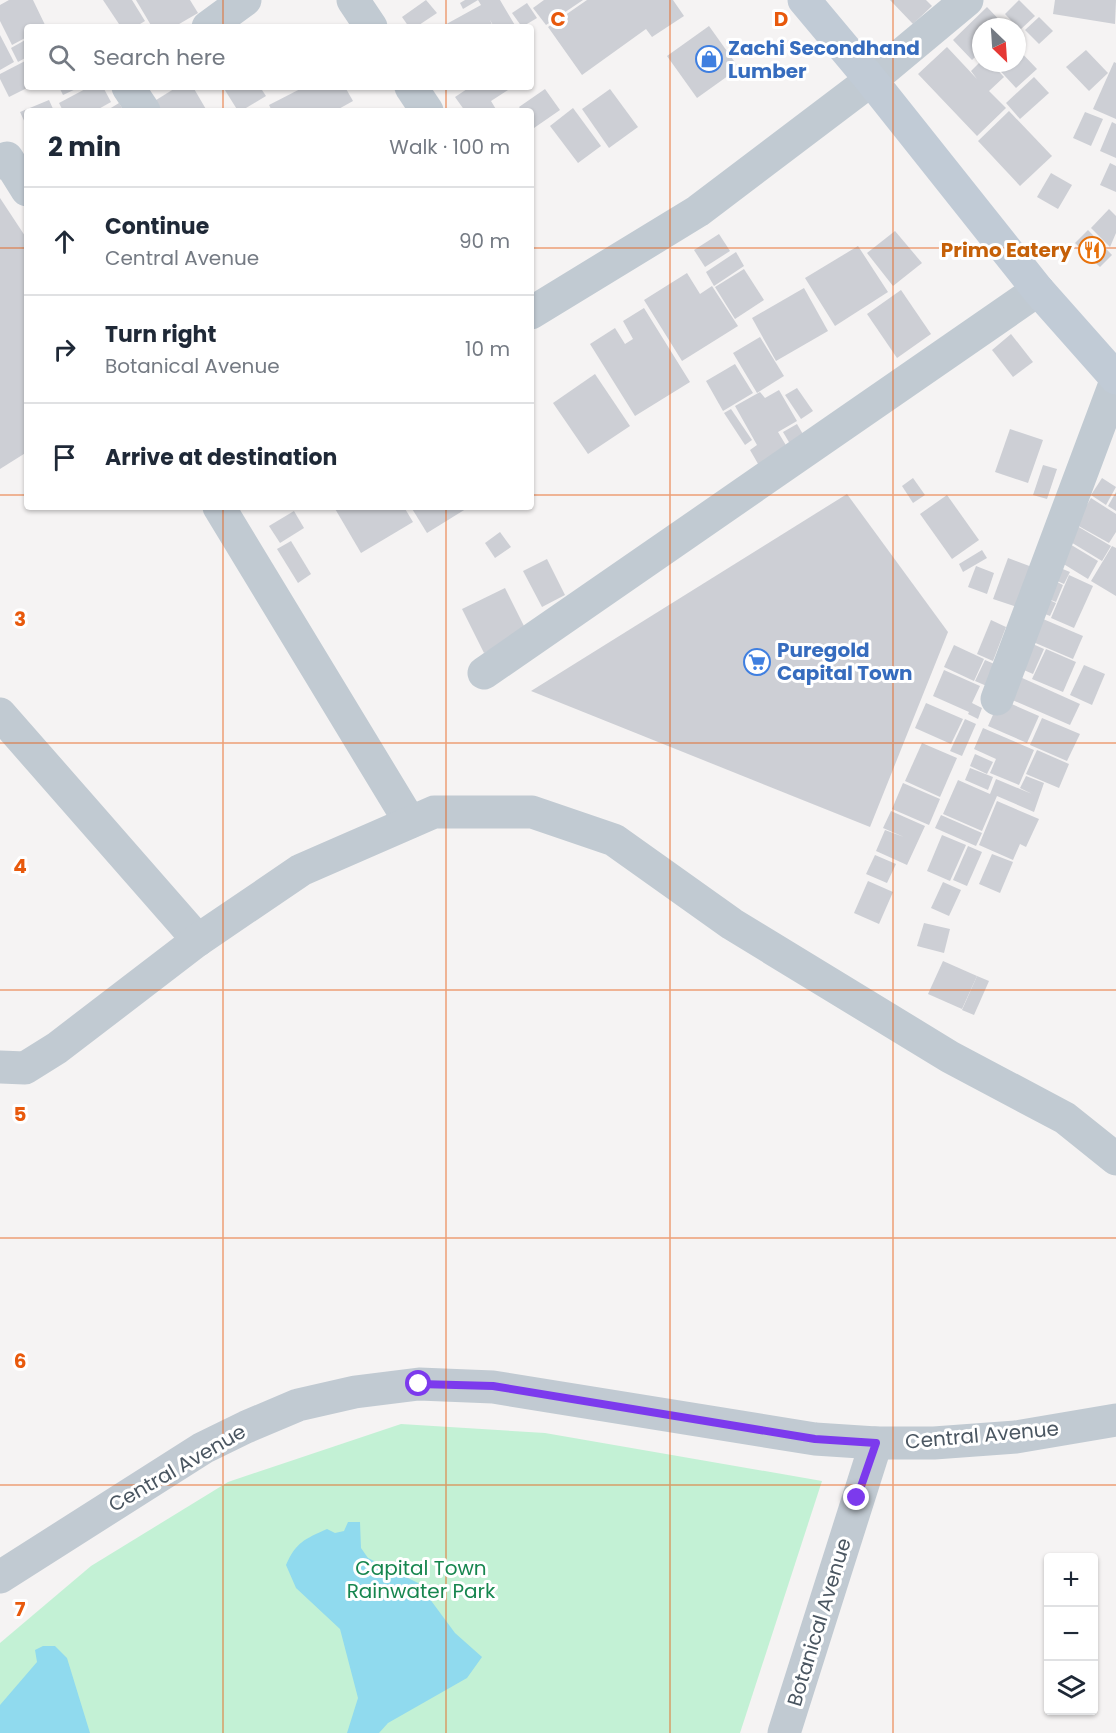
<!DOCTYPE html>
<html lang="en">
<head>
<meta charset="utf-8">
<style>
	:root { --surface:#fff; --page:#f6f6f7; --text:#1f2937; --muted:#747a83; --line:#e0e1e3 }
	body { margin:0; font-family:Poppins,sans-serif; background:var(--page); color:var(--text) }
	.controls { position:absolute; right:18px; bottom:18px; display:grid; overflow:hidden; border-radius:6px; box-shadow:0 2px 4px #0004 }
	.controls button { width:54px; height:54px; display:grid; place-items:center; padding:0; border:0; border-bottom:2px solid var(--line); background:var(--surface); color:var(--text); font:30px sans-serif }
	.compass { position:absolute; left:972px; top:18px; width:54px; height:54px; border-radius:50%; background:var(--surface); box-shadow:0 2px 4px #0004; rotate:155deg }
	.stop { position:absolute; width:18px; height:18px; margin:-14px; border:4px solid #7c3aed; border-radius:50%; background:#fff }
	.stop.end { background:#7c3aed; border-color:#fff; box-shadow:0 2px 6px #0008 }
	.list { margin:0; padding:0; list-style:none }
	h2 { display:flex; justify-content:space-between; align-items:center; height:78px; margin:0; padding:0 24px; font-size:26px }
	h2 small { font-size:20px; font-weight:400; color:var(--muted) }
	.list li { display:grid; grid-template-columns:39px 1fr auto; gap:18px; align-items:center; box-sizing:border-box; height:108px; padding:0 24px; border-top:2px solid var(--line) }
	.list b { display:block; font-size:22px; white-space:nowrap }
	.list p { margin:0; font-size:20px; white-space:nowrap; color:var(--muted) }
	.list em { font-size:20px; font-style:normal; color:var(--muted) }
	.icon { flex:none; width:33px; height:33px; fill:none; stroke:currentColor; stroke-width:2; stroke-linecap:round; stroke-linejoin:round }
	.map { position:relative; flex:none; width:1116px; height:1733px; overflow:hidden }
	.search { position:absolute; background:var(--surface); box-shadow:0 2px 4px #0004; left:24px; top:24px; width:510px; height:66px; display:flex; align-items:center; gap:15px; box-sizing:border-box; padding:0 21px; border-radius:6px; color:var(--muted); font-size:22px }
	.panel { position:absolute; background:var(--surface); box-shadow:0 2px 4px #0004; left:24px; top:108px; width:510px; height:402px; border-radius:6px }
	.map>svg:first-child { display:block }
	.green { fill:#c3f1d5 }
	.water { fill:#90daee }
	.building { fill:#cdcfd5 }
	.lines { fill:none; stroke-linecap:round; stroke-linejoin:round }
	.street { stroke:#c1cad2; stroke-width:33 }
	.secondary { stroke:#c1cbd6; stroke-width:33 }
	.route { stroke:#7c3aed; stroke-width:8 }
	.grid { fill:none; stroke:#e8590c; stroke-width:1.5; stroke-opacity:0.55 }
	.labels { text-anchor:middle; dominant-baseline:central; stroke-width:6; stroke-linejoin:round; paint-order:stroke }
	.shop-label { font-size:20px; font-weight:bold; fill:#366cbe; stroke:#fff; text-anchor:start }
	.food-label { font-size:20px; font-weight:bold; fill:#c56008; stroke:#fff; text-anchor:end }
	.street-label { font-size:20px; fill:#4a5661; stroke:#fff }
	.park-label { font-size:20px; fill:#17864f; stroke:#fff }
	.grid-label { font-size:20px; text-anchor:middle; font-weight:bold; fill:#e8590c; stroke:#fff; stroke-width:6; stroke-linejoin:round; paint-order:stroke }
</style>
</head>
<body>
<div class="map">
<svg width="1116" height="1733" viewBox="0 0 1116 1733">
	<rect width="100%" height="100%" fill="#f5f3f3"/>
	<!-- green -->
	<path class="green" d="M401,1424L545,1433L822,1481L740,1733H0V1643L91,1566L228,1482Z"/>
	<!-- water -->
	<g class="water">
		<path d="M348,1522H360L361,1548L368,1558L418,1583L455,1633L482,1657L467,1678L388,1723L379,1733H347L358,1698L340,1629L296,1588L286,1565C296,1542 305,1539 327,1529L335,1533L344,1531Z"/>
		<path d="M43,1646H55L67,1658L90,1733H0V1705L37,1662L35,1650Z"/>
	</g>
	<!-- building -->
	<g class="building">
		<path d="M9,0H33L46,27H27V37L12,45L0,21V5Z"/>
		<path d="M103,0H132L145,21L135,27H121Z"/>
		<path d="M136,0H190L198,13L174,27H152Z"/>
		<path d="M426,0L437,13L416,27H409L402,17Z"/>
		<path d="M465,0H478L463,9L460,3Z"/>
		<path d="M478,0H500L516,27H494L490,20L493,27H441L481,5Z"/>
		<path d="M544,0H583L546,25L533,8Z"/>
		<path d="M587,0H673L684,16L652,37L646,29L582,75L548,27Z"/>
		<path d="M890,0H926L932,6L913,24Z"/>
		<path d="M1019,0L1035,16L1020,30L1005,14Z"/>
		<path d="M1055,0H1116L1115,24L1053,14Z"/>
		<path d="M527,3L537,18L522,27L512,13Z"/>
		<path d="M987,7L1006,27H981V51L972,60L953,40Z"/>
		<path d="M1039,17L1053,31L1039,44L1025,30Z"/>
		<path d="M709,26L739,68L697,98L667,56Z"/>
		<path d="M0,35L14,62L0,70Z"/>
		<path d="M27,39V57L18,62L11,48Z"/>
		<path d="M947,47L977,79L971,71L981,61V63H991L1004,77L989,91L1006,108L977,136L918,74Z"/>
		<path d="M1017,48L1037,69L1016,88L993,63H1017Z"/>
		<path d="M1086,50L1108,73L1089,91L1066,67Z"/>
		<path d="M27,60V88L9,97L0,79V74Z"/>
		<path d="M1114,62L1116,63V119L1093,109Z"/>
		<path d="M1034,77L1049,93L1020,119L1006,103Z"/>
		<path d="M59,87H80L63,95Z"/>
		<path d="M89,87H103L111,102L95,111H63L59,103Z"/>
		<path d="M177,87H193L207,111H159L153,102Z"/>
		<path d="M223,87H260L266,96L241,111H238Z"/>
		<path d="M304,87H345L353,101L335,111H272L269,105Z"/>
		<path d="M470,87H506L508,90L491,101L497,111H465L455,97Z"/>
		<path d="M545,89L560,110L534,128L531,124V111H522L519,107Z"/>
		<path d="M610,89L638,127L609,148L582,109Z"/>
		<path d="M49,100L54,111H27V127L20,112Z"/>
		<path d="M119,103L124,111H106Z"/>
		<path d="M573,108L601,146L578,163L550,126Z"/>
		<path d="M1009,111L1052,156L1020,186L978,141Z"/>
		<path d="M1085,112L1103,119L1091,146L1073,138Z"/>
		<path d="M1112,122L1116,124V158L1100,151Z"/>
		<path d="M1110,163L1116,166V192L1100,185Z"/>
		<path d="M1051,173L1072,185L1058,209L1037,197Z"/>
		<path d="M0,198L27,239V452L0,469Z"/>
		<path d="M1109,209L1116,216V233L1110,247L1091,228Z"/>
		<path d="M1088,230L1112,255L1100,267L1075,243Z"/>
		<path d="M895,231L922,263L893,286L867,253Z"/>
		<path d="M719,234L730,251L705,267L694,250Z"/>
		<path d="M858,246L888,292L835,326L805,278Z"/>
		<path d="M736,252L744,266L714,286L706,272Z"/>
		<path d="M744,269L764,300L735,319L715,287Z"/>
		<path d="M687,273L700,294L712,286L738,326L682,361L644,300Z"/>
		<path d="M804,288L828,331L776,361L752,318Z"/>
		<path d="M901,290L931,334L897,358L867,314Z"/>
		<path d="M644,308L690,382L635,416L590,344L615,328L625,344L633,339L623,321Z"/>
		<path d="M1011,334L1033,362L1013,377L992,350Z"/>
		<path d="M760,337L784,376L757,393L733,353Z"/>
		<path d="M735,364L753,393L723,411L706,381Z"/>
		<path d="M595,374L630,426L588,454L553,403Z"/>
		<path d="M797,388L813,411L801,419L785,395Z"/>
		<path d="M779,390L797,421L778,432L790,452L761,469L750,450L757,445L735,406L760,392L765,398Z"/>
		<path d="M731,409L752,440L745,445L724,413Z"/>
		<path d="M797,424L807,441L793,449L783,432Z"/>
		<path d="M1010,429L1043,440L1028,483L995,472Z"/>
		<path d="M1043,465L1057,469L1047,499L1033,495Z"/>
		<path d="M913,478L925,495L913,503L902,486Z"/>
		<path d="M1102,478L1116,487L1106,505L1091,495Z"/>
		<path d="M1116,492V511L1108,506Z"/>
		<path d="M847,494L948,632L870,827L531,691Z"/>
		<path d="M947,495L979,540L952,559L920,514Z"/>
		<path d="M1091,498L1116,514V532L1109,543L1075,524Z"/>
		<path d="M334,507H404L413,522L361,553Z"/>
		<path d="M411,507H469L427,533Z"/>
		<path d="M294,511L304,528L280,543L269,526Z"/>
		<path d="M1077,526L1111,546L1102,561L1069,541Z"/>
		<path d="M500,532L511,547L495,558L485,543Z"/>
		<path d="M291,541L311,574L298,583L277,549Z"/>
		<path d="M1068,543L1098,561L1088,579L1057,560Z"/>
		<path d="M1112,546L1116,548V596L1091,581Z"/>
		<path d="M982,550L987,558L963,572L959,564Z"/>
		<path d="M1008,558L1032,567L1017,607L993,599Z"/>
		<path d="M547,559L565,595L542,607L523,571Z"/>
		<path d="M1053,565L1070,572L1064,584L1048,577Z"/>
		<path d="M976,566L994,573L987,594L968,587Z"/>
		<path d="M1069,575L1093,586L1074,628L1051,618Z"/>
		<path d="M1049,578L1063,585L1056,602L1041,596Z"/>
		<path d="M505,588L527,632L484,653L462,609Z"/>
		<path d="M1041,596L1056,603L1050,616L1035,610Z"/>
		<path d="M1036,616L1083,636L1073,659L1026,639Z"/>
		<path d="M991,620L1006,627L993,661L977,654Z"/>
		<path d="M1026,641L1044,649L1033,674L1015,666Z"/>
		<path d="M954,645L984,659L974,681L944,667Z"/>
		<path d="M1046,649L1076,662L1063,692L1032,679Z"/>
		<path d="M985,660L999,666L989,687L975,681Z"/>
		<path d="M1084,665L1105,674L1092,705L1070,695Z"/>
		<path d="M944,670L980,686L972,703L982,708L978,719L968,714L969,712L933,696Z"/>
		<path d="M1020,677L1080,704L1070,725L1010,699Z"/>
		<path d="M1000,699L1039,716L1027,743L988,726Z"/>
		<path d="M926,703L963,719L951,744L915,728Z"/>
		<path d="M1042,718L1080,734L1067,761L1030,745Z"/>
		<path d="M965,719L976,724L962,756L950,751Z"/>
		<path d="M983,728L1034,750L1019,785L990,773L996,759L974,749Z"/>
		<path d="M922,743L957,758L940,797L905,781Z"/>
		<path d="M1037,750L1069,764L1059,788L1026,774Z"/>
		<path d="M975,754L993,762L987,774L970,766Z"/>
		<path d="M970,768L993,777L988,790L965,780Z"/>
		<path d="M1026,776L1044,783L1034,812L997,796L982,831L943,814L958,780L990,794L996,779L1032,794L1020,788Z"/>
		<path d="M903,783L940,799L929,825L892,809Z"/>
		<path d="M997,801L1039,819L1026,847L1020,844L1013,860L979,845Z"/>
		<path d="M891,811L925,826L907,865L876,851L885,830L904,837L883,828Z"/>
		<path d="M941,815L982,833L976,846L935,828Z"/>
		<path d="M942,835L966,845L950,881L927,871Z"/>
		<path d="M968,846L982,852L967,886L953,880Z"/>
		<path d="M992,854L1013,862L1000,893L979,884Z"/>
		<path d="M875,855L896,864L887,883L866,874Z"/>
		<path d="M868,881L893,892L879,924L854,913Z"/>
		<path d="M943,882L961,890L949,916L931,908Z"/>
		<path d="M924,923L950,929L944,953L917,946Z"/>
		<path d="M943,961L977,976L962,1009L928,994Z"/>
		<path d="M977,976L989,981L974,1015L962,1010Z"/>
	</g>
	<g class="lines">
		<!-- street -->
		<g class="street">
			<path d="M353,0L371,27"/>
			<path d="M208,27L245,0"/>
			<path d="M128,87L144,111"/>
			<path d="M411,87L427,111"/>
			<path d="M0,163L7,158L27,190"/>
			<path d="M531,313L698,211L871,80L967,0"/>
			<path d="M219,507L410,822"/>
			<path d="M484,673L1038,290"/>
			<path d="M997,699L1116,381"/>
			<path d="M0,714L198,940"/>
			<path d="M0,1067L25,1068L57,1048L198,940L301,870L434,812H532L614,840L732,924L950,1057L1065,1118L1116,1159"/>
			<path d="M0,1577L203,1448L246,1427L298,1405L355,1392L419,1384L493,1387L815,1439L876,1443H934L1016,1437L1116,1420"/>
			<path d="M784,1733L876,1443"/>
		</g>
		<!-- secondary -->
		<path class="secondary" d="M804,0L871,80L1038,290L1116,378"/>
	</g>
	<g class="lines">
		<!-- route -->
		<path class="route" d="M419,1384L493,1386L815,1439L876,1443L857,1498"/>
	</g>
	<!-- grid -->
	<path class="grid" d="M223,0V27M446,0V27M670,0V1733M893,0V1733M223,87V111M446,87V111M0,248H27M531,248H1116M0,495H27M531,495H1116M223,507V1733M446,507V1733M0,743H1116M0,990H1116M0,1238H1116M0,1485H1116"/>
	<!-- icons -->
	<defs>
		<symbol id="shop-ring" viewBox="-11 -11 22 22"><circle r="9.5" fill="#fff" stroke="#3f7fe0" stroke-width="1.5"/><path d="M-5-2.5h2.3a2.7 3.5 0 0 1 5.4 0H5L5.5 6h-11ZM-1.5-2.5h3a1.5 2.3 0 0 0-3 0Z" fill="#3f7fe0"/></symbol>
		<symbol id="restaurant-ring" viewBox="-11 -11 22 22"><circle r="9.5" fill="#fff" stroke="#e8710a" stroke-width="1.5"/><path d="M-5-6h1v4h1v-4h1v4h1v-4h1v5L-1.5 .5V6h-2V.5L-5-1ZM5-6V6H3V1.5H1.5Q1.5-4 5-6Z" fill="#e8710a"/></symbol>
		<symbol id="supermarket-ring" viewBox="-11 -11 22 22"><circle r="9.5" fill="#fff" stroke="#3f7fe0" stroke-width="1.5"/><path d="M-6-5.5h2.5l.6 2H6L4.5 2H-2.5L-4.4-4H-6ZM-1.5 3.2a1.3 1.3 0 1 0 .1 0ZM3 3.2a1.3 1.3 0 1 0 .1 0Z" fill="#3f7fe0"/></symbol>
	</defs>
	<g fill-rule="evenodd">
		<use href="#shop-ring" x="694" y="44" width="30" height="30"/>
		<use href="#restaurant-ring" x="1077" y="235" width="30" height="30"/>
		<use href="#supermarket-ring" x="742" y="647" width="30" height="30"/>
	</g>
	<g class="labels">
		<!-- shop labels -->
		<g class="shop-label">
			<text x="728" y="48">Zachi Secondhand<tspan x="728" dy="23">Lumber</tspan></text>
			<text x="777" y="650">Puregold<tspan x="777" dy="23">Capital Town</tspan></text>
		</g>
		<!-- food labels -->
		<g class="food-label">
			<text x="1072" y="250">Primo Eatery</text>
		</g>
		<!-- street labels -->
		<g class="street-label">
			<text transform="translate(982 1435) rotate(-5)">Central Avenue</text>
			<text transform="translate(177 1468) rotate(-30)">Central Avenue</text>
			<text transform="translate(819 1622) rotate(-73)">Botanical Avenue</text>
		</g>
		<!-- park labels -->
		<g class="park-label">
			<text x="421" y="1568">Capital Town<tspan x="421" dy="23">Rainwater Park</tspan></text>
		</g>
	</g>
	<g class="grid-label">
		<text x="558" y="26">C</text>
		<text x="781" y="26">D</text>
		<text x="20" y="626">3</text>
		<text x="20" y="873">4</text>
		<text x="20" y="1121">5</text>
		<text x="20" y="1368">6</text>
		<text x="20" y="1616">7</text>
	</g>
</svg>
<div class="controls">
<button>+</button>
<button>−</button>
<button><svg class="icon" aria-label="layers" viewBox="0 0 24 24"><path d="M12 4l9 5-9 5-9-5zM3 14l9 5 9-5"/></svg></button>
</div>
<svg class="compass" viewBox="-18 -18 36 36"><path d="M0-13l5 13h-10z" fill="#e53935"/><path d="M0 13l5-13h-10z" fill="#747a83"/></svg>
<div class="stop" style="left:419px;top:1384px"></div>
<div class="stop end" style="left:857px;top:1498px"></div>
<div class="search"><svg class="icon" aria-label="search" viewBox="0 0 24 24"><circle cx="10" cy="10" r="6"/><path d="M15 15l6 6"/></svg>Search here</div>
<section class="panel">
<h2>2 min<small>Walk · 100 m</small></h2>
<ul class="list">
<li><svg class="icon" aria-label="ahead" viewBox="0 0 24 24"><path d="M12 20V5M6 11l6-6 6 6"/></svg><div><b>Continue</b><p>Central Avenue</p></div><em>90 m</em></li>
<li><svg class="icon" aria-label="right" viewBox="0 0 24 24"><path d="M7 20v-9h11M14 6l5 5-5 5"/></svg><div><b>Turn right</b><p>Botanical Avenue</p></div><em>10 m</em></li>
<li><svg class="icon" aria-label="arrive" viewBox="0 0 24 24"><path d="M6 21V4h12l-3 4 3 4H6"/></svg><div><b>Arrive at destination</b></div></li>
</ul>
</section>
</div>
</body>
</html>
